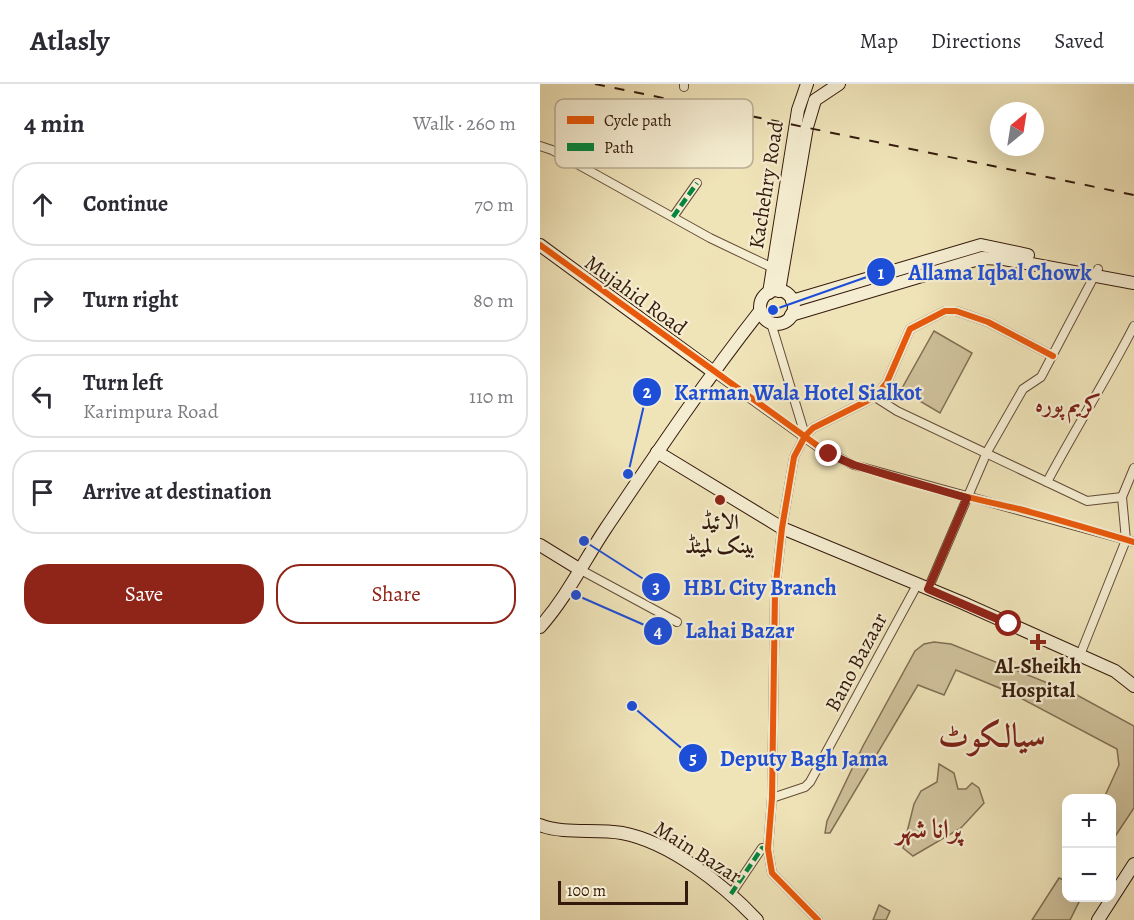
<!DOCTYPE html>
<html lang="en">
<head>
<meta charset="utf-8">
<style>
	:root { --surface:#fff; --page:#f7f7f7; --text:#2b2b33; --muted:#7c7c81; --line:#e1e1e2; --accent:#8f2418 }
	body { margin:0; font-family:Alegreya,Amiri,serif; background:var(--page); color:var(--text) }
	.controls { position:absolute; right:18px; bottom:18px; display:grid; overflow:hidden; border-radius:12px; box-shadow:0 6px 24px #0002 }
	.controls button { width:54px; height:54px; display:grid; place-items:center; padding:0; border:0; border-bottom:2px solid var(--line); background:var(--surface); color:var(--text); font:30px sans-serif }
	.compass { position:absolute; left:450px; top:18px; width:54px; height:54px; border-radius:50%; background:var(--surface); box-shadow:0 6px 24px #0002; rotate:30deg }
	.scale { position:absolute; left:18px; bottom:15px; width:130px; box-sizing:border-box; padding-left:6px; border:3px solid #341a0c; border-top:0; font-size:16px; line-height:21px; white-space:nowrap; color:#341a0c; -webkit-text-stroke:4px #f5edd1; paint-order:stroke }
	.stop { position:absolute; width:18px; height:18px; margin:-14px; border:4px solid #8f2418; border-radius:50%; background:#fff }
	.stop.end { background:#8f2418; border-color:#fff; box-shadow:0 2px 6px #0008 }
	.list { margin:0; padding:0; list-style:none }
	h2 { display:flex; justify-content:space-between; align-items:center; height:78px; margin:0; padding:0 24px; font-size:26px }
	h2 small { font-size:20px; font-weight:400; color:var(--muted) }
	.list li { display:grid; grid-template-columns:39px 1fr auto; gap:18px; align-items:center; box-sizing:border-box; height:84px; margin:0 12px 12px; padding:0 12px; border:2px solid var(--line); border-radius:24px }
	.list b { display:block; font-size:22px; white-space:nowrap }
	.list p { margin:0; font-size:20px; white-space:nowrap; color:var(--muted) }
	.list em { font-size:20px; font-style:normal; color:var(--muted) }
	.actions { display:flex; gap:12px; padding:18px 24px }
	.actions a { flex:1; padding:14px 0; border:2px solid var(--accent); border-radius:24px; text-align:center; font-size:21px; color:var(--accent) }
	.actions .main { background:var(--accent); color:#fff }
	.icon { flex:none; width:33px; height:33px; fill:none; stroke:currentColor; stroke-width:2; stroke-linecap:round; stroke-linejoin:round }
	.map { position:relative; flex:none; width:594px; height:836px; overflow:hidden }
	header { display:flex; align-items:center; gap:36px; box-sizing:border-box; height:84px; padding:0 30px; background:var(--surface); border-bottom:2px solid var(--line) }
	header strong { font-size:28px }
	nav { display:flex; gap:33px; margin-inline-start:auto; font-size:21px }
	main { display:flex }
	aside { flex:1; background:var(--surface) }
	.map>svg:first-child { display:block }
	.green { fill:#cfc19b; stroke:#826e54; stroke-width:1.5 }
	.lines { fill:none; stroke-linecap:round; stroke-linejoin:round }
	.street-casing { stroke:#634c37; stroke-width:10 }
	.secondary-casing { stroke:#341a0c; stroke-width:14 }
	.street { stroke:#f5edd1; stroke-width:8 }
	.secondary { stroke:#f5edd1; stroke-width:12 }
	.rail { stroke:#341a0c; stroke-width:2; stroke-dasharray:10 10; stroke-linecap:butt }
	.quiet { stroke:#00873e; stroke-width:4.5; stroke-dasharray:9 4.5; stroke-linecap:butt }
	.cycleway-casing { stroke:#f5edd1; stroke-width:10 }
	.cycleway { stroke:#e8590c; stroke-width:6 }
	.route { stroke:#8f2418; stroke-width:8 }
	.poi-dot { fill:#8f2418; stroke:#f5edd1; stroke-width:2 }
	.labels { text-anchor:middle; dominant-baseline:central; stroke-width:4.5; stroke-linejoin:round; paint-order:stroke }
	.street-label { font-size:21px; fill:#341a0c; stroke:#f5edd1 }
	.poi-label { font-size:21px; font-weight:bold; fill:#341a0c; stroke:#f5edd1 }
	.neighbourhood-label { font-size:22px; font-weight:bold; fill:#7a1f14; stroke:#f5edd1 }
	.district-label { font-size:27px; font-weight:bold; fill:#7a1f14; stroke:#f5edd1 }
	.town-label { font-size:33px; font-weight:bold; fill:#7a1f14; stroke:#f5edd1 }
	.key { fill:#f5edd1; stroke:#bbae96; stroke-width:1.5 }
	.key-label { font-size:16px; fill:#341a0c }
	.leader { fill:none; stroke:#1d4ed8; stroke-width:2 }
	.callout-dot { fill:#1d4ed8; stroke:#f5edd1; stroke-width:2 }
	.mark-label { font-size:18px; text-anchor:middle; font-weight:bold; fill:#fff }
	.callout-label { font-size:22px; text-anchor:middle; font-weight:bold; fill:#1d4ed8; stroke:#f5edd1; stroke-width:4.5; stroke-linejoin:round; paint-order:stroke }
</style>
</head>
<body>
<header>
<strong>Atlasly</strong>
<nav><a>Map</a><a>Directions</a><a>Saved</a></nav>
</header>
<main>
<aside>
<h2>4 min<small>Walk · 260 m</small></h2>
<ul class="list">
<li><svg class="icon" aria-label="ahead" viewBox="0 0 24 24"><path d="M12 20V5M6 11l6-6 6 6"/></svg><div><b>Continue</b></div><em>70 m</em></li>
<li><svg class="icon" aria-label="right" viewBox="0 0 24 24"><path d="M7 20v-9h11M14 6l5 5-5 5"/></svg><div><b>Turn right</b></div><em>80 m</em></li>
<li><svg class="icon" aria-label="left" viewBox="0 0 24 24"><path d="M17 20v-9H6M10 6l-5 5 5 5"/></svg><div><b>Turn left</b><p>Karimpura Road</p></div><em>110 m</em></li>
<li><svg class="icon" aria-label="arrive" viewBox="0 0 24 24"><path d="M6 21V4h12l-3 4 3 4H6"/></svg><div><b>Arrive at destination</b></div></li>
</ul>
<div class="actions"><a class="main">Save</a><a>Share</a></div>
</aside>
<div class="map">
<svg width="594" height="836" viewBox="0 0 594 836">
	<rect width="100%" height="100%" fill="#efe3b8"/>
	<filter id="stains"><feTurbulence type="fractalNoise" baseFrequency=".00333" numOctaves="4"/><feColorMatrix values="0 0 0 0 .2 0 0 0 0 .09 0 0 0 0 .02 0 0 0 .5 -.17"/></filter>
	<radialGradient id="worn" r=".72"><stop offset=".6" stop-color="#630" stop-opacity="0"/><stop offset="1" stop-color="#630" stop-opacity=".3"/></radialGradient>
	<!-- green -->
	<g class="green">
		<path d="M394,247L432,269L400,329L361,306Z"/>
		<path d="M394,558L411,560L535,610L594,642V724L572,757V714H564L579,681L577,665L469,608L416,586L404,611L378,601L290,749H285L287,737L323,662L375,567L384,560Z"/>
		<path d="M399,680L414,689L418,705H426L432,699L439,704L444,719L421,744L373,772L363,764L374,720L381,707L397,698Z"/>
		<path d="M526,793V814H541L530,836H492L519,794L524,796Z"/>
		<path d="M339,821L350,827L346,836H333Z"/>
	</g>
	<g class="lines">
		<defs>
			<g id="street">
				<path d="M144,3V0"/>
				<path d="M0,62L12,66L170,154L233,184"/>
				<path d="M133,133L157,99"/>
				<path d="M231,239L265,351"/>
				<path d="M172,287L282,366L314,381L594,458"/>
				<path d="M335,313L357,327L547,417L582,413"/>
				<path d="M507,398C535,345 567,295 594,242"/>
				<path d="M39,485L137,538"/>
				<path d="M388,505L447,368L483,305L501,293L558,185"/>
				<path d="M540,571L586,456L582,413L594,384"/>
				<path d="M232,714L265,703L270,698L377,501"/>
				<path d="M191,810L222,764L228,765"/>
				<path d="M278,836L232,789L228,765L232,714L235,508L242,444L254,373L265,352L273,344L335,313L347,298L370,245L405,227H416L448,238L513,272"/>
			</g>
			<g id="secondary">
				<path d="M0,161L172,287"/>
				<circle cx="237" cy="223" r="17"/>
				<path d="M239,207L267,43L275,16L299,0"/>
				<path d="M229,209L258,26L267,0"/>
				<path d="M252,217L441,161L488,171"/>
				<path d="M251,231L442,174L464,175L594,199"/>
				<path d="M117,368L242,444L423,519L575,587L594,602"/>
				<path d="M0,461L39,485"/>
				<path d="M0,543C26,514 44,477 66,444C116,370 165,297 220,227"/>
				<path d="M0,741C26,751 55,744 82,749C130,758 184,801 217,836"/>
				<path d="M558,836L594,780"/>
			</g>
		</defs>
		<!-- street casing -->
		<use href="#street" class="street-casing"/>
		<!-- secondary casing -->
		<use href="#secondary" class="secondary-casing"/>
		<!-- street -->
		<use href="#street" class="street"/>
		<!-- secondary -->
		<use href="#secondary" class="secondary"/>
		<!-- rail -->
		<path class="rail" d="M55,0L594,111"/>
		<!-- quiet -->
		<g class="quiet">
			<path d="M133,133L157,99"/>
			<path d="M191,810L222,764L228,765"/>
		</g>
		<defs>
			<g id="cycleway">
				<path d="M0,161L289,370C348,397 415,410 479,425C517,435 556,447 594,458"/>
				<path d="M278,836L232,789L228,765L232,714L235,508L242,444L254,373L265,352L273,344L335,313L347,298L370,245L405,227H416L448,238L513,272"/>
			</g>
		</defs>
		<!-- cycleway casing -->
		<use href="#cycleway" class="cycleway-casing"/>
		<!-- cycleway -->
		<use href="#cycleway" class="cycleway"/>
	</g>
	<g class="lines">
		<!-- route -->
		<path class="route" d="M289,370L314,381L427,414L388,505L469,540"/>
	</g>
	<!-- markers -->
	<g class="poi-dot">
		<circle cx="180" cy="416" r="6"/>
		<path d="M495 549h6v6h6v6h-6v6h-6v-6h-6v-6h6z"/>
	</g>
	<g class="labels">
		<!-- street labels -->
		<g class="street-label">
			<text transform="translate(226 101) rotate(-81)">Kachehry Road</text>
			<text transform="translate(96 211) rotate(36)">Mujahid Road</text>
			<text transform="translate(316 578) rotate(-62)">Bano Bazaar</text>
			<text transform="translate(158 768) rotate(32)">Main Bazar</text>
		</g>
		<!-- poi labels -->
		<g class="poi-label">
			<text x="180" y="438">الائیڈ<tspan x="180" dy="24">بینک لمیٹڈ</tspan></text>
			<text x="498" y="582">Al-Sheikh<tspan x="498" dy="24">Hospital</tspan></text>
		</g>
		<!-- neighbourhood labels -->
		<g class="neighbourhood-label">
			<text x="528" y="321">کریم پورہ</text>
		</g>
		<!-- district labels -->
		<g class="district-label">
			<text x="389" y="745">پرانا شہر</text>
		</g>
		<!-- town labels -->
		<g class="town-label">
			<text x="452" y="651">سیالکوٹ</text>
		</g>
	</g>
	<!-- legend -->
	<rect x="15" y="15" width="198" height="69" rx="9" class="key"/>
	<rect x="27" y="32" width="27" height="8" fill="#e8590c"/>
	<rect x="27" y="59" width="27" height="8" fill="#00873e"/>
	<g class="key-label">
		<text x="64" y="42">Cycle path</text>
		<text x="64" y="69">Path</text>
	</g>
	<!-- callouts -->
	<path class="leader" d="M233 226L341 188M88 390L107 308M44 457L116 503M36 511L118 547M92 622L153 674"/>
	<g class="callout-dot">
		<circle cx="233" cy="226" r="6"/>
		<circle cx="88" cy="390" r="6"/>
		<circle cx="44" cy="457" r="6"/>
		<circle cx="36" cy="511" r="6"/>
		<circle cx="92" cy="622" r="6"/>
		<circle cx="341" cy="188" r="15"/>
		<circle cx="107" cy="308" r="15"/>
		<circle cx="116" cy="503" r="15"/>
		<circle cx="118" cy="547" r="15"/>
		<circle cx="153" cy="674" r="15"/>
	</g>
	<g class="mark-label">
		<text x="341" y="195">1</text>
		<text x="107" y="314">2</text>
		<text x="116" y="509">3</text>
		<text x="118" y="553">4</text>
		<text x="153" y="680">5</text>
	</g>
	<g class="callout-label">
		<text x="460" y="196">Allama Iqbal Chowk</text>
		<text x="258" y="316">Karman Wala Hotel Sialkot</text>
		<text x="220" y="511">HBL City Branch</text>
		<text x="200" y="554">Lahai Bazar</text>
		<text x="264" y="682">Deputy Bagh Jama</text>
	</g>
	<rect width="100%" height="100%" filter="url(#stains)"/>
	<rect width="100%" height="100%" fill="url(#worn)"/>
</svg>
<div class="controls">
<button>+</button>
<button>−</button>
</div>
<svg class="compass" viewBox="-18 -18 36 36"><path d="M0-13l5 13h-10z" fill="#e53935"/><path d="M0 13l5-13h-10z" fill="#7c7c81"/></svg>
<div class="scale">100 m</div>
<div class="stop" style="left:469px;top:540px"></div>
<div class="stop end" style="left:289px;top:370px"></div>
</div>
</main>
</body>
</html>
